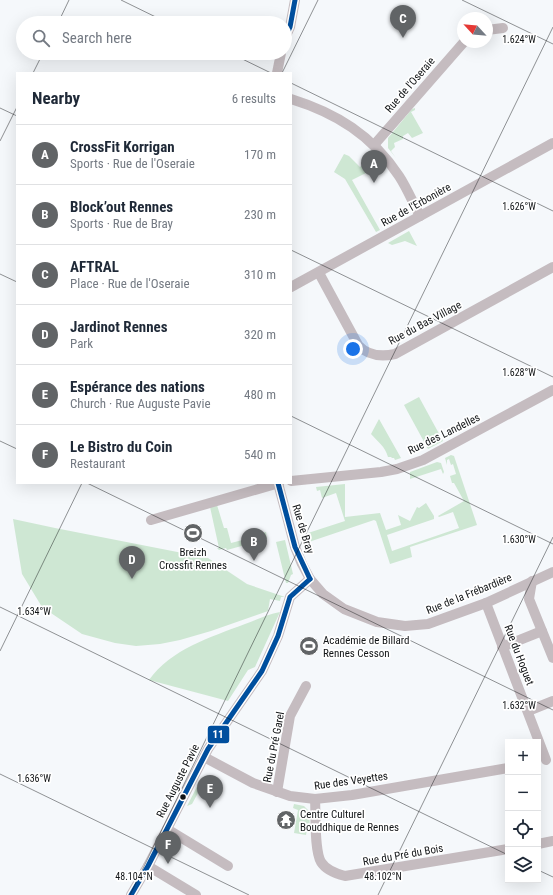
<!DOCTYPE html>
<html lang="en">
<head>
<meta charset="utf-8">
<style>
	:root { --surface:#fff; --page:#f2f2f3; --text:#1f2937; --muted:#747a83; --line:#e0e1e3; --accent:#616466 }
	body { margin:0; font-family:"Roboto Condensed",sans-serif; background:var(--page); color:var(--text) }
	.controls { position:absolute; right:12px; bottom:12px; display:grid; overflow:hidden; border-radius:0px; box-shadow:0 4px 16px #0002 }
	.controls button { width:36px; height:36px; display:grid; place-items:center; padding:0; border:0; border-bottom:1px solid var(--line); background:var(--surface); color:var(--text); font:20px sans-serif }
	.compass { position:absolute; left:457px; top:12px; width:36px; height:36px; border-radius:50%; background:var(--surface); box-shadow:0 4px 16px #0002; rotate:296deg }
	.you { position:absolute; left:353px; top:349px; width:14px; height:14px; margin:-10px; border:3px solid #fff; border-radius:50%; background:#1a73e8; box-shadow:0 0 0 6px #1a73e833 }
	.badge { display:grid; place-items:center; width:26px; height:26px; border-radius:50%; background:var(--accent); color:#fff; font-size:13px; font-weight:700 }
	.pin { position:absolute; translate:-50% -33px; filter:drop-shadow(0 1px 2px #0008) }
	.pin::after { content:''; position:absolute; top:21px; width:14px; height:12px; background:inherit; clip-path:polygon(0 0,100% 0,50% 100%) }
	.list { margin:0; padding:0; list-style:none }
	h2 { display:flex; justify-content:space-between; align-items:center; height:52px; margin:0; padding:0 16px; font-size:17px }
	h2 small { font-size:13px; font-weight:400; color:var(--muted) }
	.list li { display:grid; grid-template-columns:26px 1fr auto; gap:12px; align-items:center; box-sizing:border-box; height:60px; padding:0 16px; border-top:1px solid var(--line) }
	.list b { display:block; font-size:15px; white-space:nowrap }
	.list p { margin:0; font-size:13px; white-space:nowrap; color:var(--muted) }
	.list em { font-size:13px; font-style:normal; color:var(--muted) }
	.icon { flex:none; width:22px; height:22px; fill:none; stroke:currentColor; stroke-width:2; stroke-linecap:round; stroke-linejoin:round }
	.map { position:relative; flex:none; width:553px; height:895px; overflow:hidden }
	.search { position:absolute; background:var(--surface); box-shadow:0 4px 16px #0002; left:16px; top:16px; width:276px; height:44px; display:flex; align-items:center; gap:10px; box-sizing:border-box; padding:0 14px; border-radius:22px; color:var(--muted); font-size:15px }
	.panel { position:absolute; background:var(--surface); box-shadow:0 4px 16px #0002; left:16px; top:72px; width:276px; height:412px; border-radius:0px }
	.map>svg:first-child { display:block }
	.green { fill:#cee7d3 }
	.lines { fill:none; stroke-linecap:round; stroke-linejoin:round }
	.minor { stroke:#c5bcc0; stroke-width:10 }
	.bus-1-casing { stroke:#fff; stroke-width:8 }
	.bus-1 { stroke:#004f9e; stroke-width:5 }
	.ticks { fill:none; stroke:#111416; stroke-width:1; stroke-opacity:0.45 }
	.bus-dot { fill:#111416; stroke:#fff; stroke-width:1.5 }
	.labels { text-anchor:middle; dominant-baseline:central; stroke-width:3.5; stroke-linejoin:round; paint-order:stroke }
	.street-label { font-size:11px; fill:#111416; stroke:#fff }
	.poi-label { font-size:11px; fill:#111416; stroke:#fff; text-anchor:start }
	.ticks-label { font-size:10px; text-anchor:middle; fill:#111416; stroke:#fff; stroke-width:3.5; stroke-linejoin:round; paint-order:stroke }
	.line-badge { stroke:#fff; stroke-width:1.5 }
	.badge-label { font-size:11px; text-anchor:middle; font-weight:bold; fill:#fff }
</style>
</head>
<body>
<div class="map">
<svg width="553" height="895" viewBox="0 0 553 895">
	<rect width="100%" height="100%" fill="#f5f8fb"/>
	<!-- green -->
	<g class="green">
		<path d="M415,108V110L411,112L423,133L412,138L408,133L403,136V139L394,143L395,147L391,151L396,158L388,148V138L412,109Z"/>
		<path d="M344,154L349,156L360,167L374,157L379,163L378,167L352,180L380,230L376,232L345,179L334,172Z"/>
		<path d="M409,231L417,246L405,241L392,245L388,243Z"/>
		<path d="M419,397L443,441L428,449L404,405Z"/>
		<path d="M379,419L401,458L395,460L394,458H392L391,457H388C385,446 378,442 371,434Z"/>
		<path d="M451,455L454,456L477,525L410,547L412,557L390,564L376,521L374,520L303,544L301,537L308,535V533L345,521L336,493L322,498L320,490L317,491L316,487L345,484V517L380,513L386,530L401,525L398,515L410,521L417,507L419,508L426,503L434,516V519L387,535L392,551L459,528L453,512L439,517L438,516L464,501L454,483H452L450,476L456,474L453,464L451,465L449,459L447,460V465L445,458Z"/>
		<path d="M437,462L441,463L444,472L443,474L441,469L410,479V472Z"/>
		<path d="M217,505L224,528H227L231,543L254,537V535L266,532L267,539L227,550L226,548L219,550L217,548H219L210,507Z"/>
		<path d="M13,519L55,528L208,558L247,584L285,597H281L280,601L270,599L268,611L211,631L180,640L160,644L136,646L115,643L82,634L42,607L22,574Z"/>
		<path d="M285,540L293,574L291,575L288,583H286L276,542Z"/>
		<path d="M280,612L255,667L248,670L228,701L149,680C171,649 211,637 245,624C256,620 268,614 280,612Z"/>
		<path d="M201,779L216,786L204,782L192,804L187,806Z"/>
		<path d="M294,804L304,806L309,811L310,829H307L306,835L294,833L298,810L293,808Z"/>
	</g>
	<g class="lines">
		<!-- minor -->
		<g class="minor">
			<path d="M487,30L503,28"/>
			<path d="M285,38L290,27L295,0"/>
			<path d="M277,73L281,53"/>
			<path d="M291,99C336,113 372,135 399,176C407,188 413,203 420,216"/>
			<path d="M374,145L464,42"/>
			<path d="M319,273L358,345C368,356 381,357 395,354L553,267"/>
			<path d="M291,287L553,143"/>
			<path d="M291,481L381,472L397,469L423,460L553,390"/>
			<path d="M278,483L295,547L302,564L310,579L323,594L344,609L377,622L405,626L428,624L486,603L553,572"/>
			<path d="M151,520L279,483"/>
			<path d="M532,581L529,599L553,658"/>
			<path d="M486,603L546,760"/>
			<path d="M502,647L542,631"/>
			<path d="M528,711L553,701"/>
			<path d="M204,757L253,783L290,796L315,799L352,795L508,768"/>
			<path d="M277,792L290,716L306,686"/>
			<path d="M315,799C316,814 314,850 321,862C326,870 337,874 345,876L508,849"/>
			<path d="M167,829L228,866"/>
			<path d="M538,844L553,841"/>
			<path d="M148,866L196,895"/>
			<path d="M131,895L148,866L208,749L262,671L278,636L290,597L310,579"/>
		</g>
		<defs>
			<g id="bus-1">
				<path d="M285,38L290,27L295,0"/>
				<path d="M278,483L295,547L310,579"/>
				<path d="M131,895L148,866L208,749L262,671L278,636L290,597L310,579"/>
			</g>
		</defs>
		<!-- bus-1 casing -->
		<use href="#bus-1" class="bus-1-casing"/>
		<!-- bus-1 -->
		<use href="#bus-1" class="bus-1"/>
	</g>
	<!-- ticks -->
	<path class="ticks" d="M121,0L168,23M462,0L553,44M58,23L69,0M230,53L271,73M33,73L43,53M282,73L318,0M291,83L553,211M0,108L17,116M0,141L17,107M291,250L553,377M0,274L17,282M291,416L553,544M0,441L17,449M87,483L553,710M0,607L508,855M0,651L82,483M0,774L249,895M538,870L553,877M130,895L553,27M378,895L553,537"/>
	<!-- icons -->
	<defs>
		<symbol id="stadium-disc" viewBox="-11 -11 22 22"><circle r="9.5" fill="#616466" stroke="#fff"/><path d="M0-5a6.5 5 0 1 0 0 10a6.5 5 0 1 0 0-10ZM-3.5-1.8h7v3.6h-7Z" fill="#fff"/></symbol>
		<symbol id="temple-disc" viewBox="-11 -11 22 22"><circle r="9.5" fill="#616466" stroke="#fff"/><path d="M0-6L5-2H3V0L6.5 2.5H4V6H1.5V3h-3V6H-4V2.5H-6.5L-3 0V-2H-5Z" fill="#fff"/></symbol>
	</defs>
	<g fill-rule="evenodd">
		<use href="#stadium-disc" x="182" y="522" width="22" height="22"/>
		<use href="#stadium-disc" x="298" y="635" width="22" height="22"/>
		<use href="#temple-disc" x="275" y="809" width="22" height="22"/>
	</g>
	<!-- markers -->
	<circle class="bus-dot" cx="183" cy="797" r="3.5"/>
	<g class="labels">
		<!-- street labels -->
		<g class="street-label">
			<text transform="translate(410 85) rotate(-49)">Rue de l'Oseraie</text>
			<text transform="translate(416 205) rotate(-29)">Rue de l'Erbonière</text>
			<text transform="translate(425 323) rotate(-28)">Rue du Bas Village</text>
			<text transform="translate(444 434) rotate(-26)">Rue des Landelles</text>
			<text transform="translate(303 529) rotate(73)">Rue de Bray</text>
			<text transform="translate(469 594) rotate(-22)">Rue de la Frébardière</text>
			<text transform="translate(519 655) rotate(69)">Rue du Hoguet</text>
			<text transform="translate(274 747) rotate(-79)">Rue du Pré Garel</text>
			<text transform="translate(178 781) rotate(-63)">Rue Auguste Pavie</text>
			<text transform="translate(351 781) rotate(-8)">Rue des Veyettes</text>
			<text transform="translate(403 855) rotate(-10)">Rue du Pré du Bois</text>
		</g>
		<!-- poi labels -->
		<g class="poi-label">
			<text x="193" y="552" text-anchor="middle">Breizh<tspan x="193" dy="13">Crossfit Rennes</tspan></text>
			<text x="323" y="640">Académie de Billard<tspan x="323" dy="13">Rennes Cesson</tspan></text>
			<text x="300" y="814">Centre Culturel<tspan x="300" dy="13">Bouddhique de Rennes</tspan></text>
		</g>
	</g>
	<g class="ticks-label">
		<text x="519" y="43">1.624°W</text>
		<text x="519" y="210">1.626°W</text>
		<text x="519" y="376">1.628°W</text>
		<text x="519" y="543">1.630°W</text>
		<text x="34" y="615">1.634°W</text>
		<text x="519" y="709">1.632°W</text>
		<text x="34" y="782">1.636°W</text>
		<text x="134" y="880">48.104°N</text>
		<text x="383" y="880">48.102°N</text>
	</g>
	<rect class="line-badge" x="207" y="725" width="23" height="19" rx="4" fill="#004f9e"/>
	<g class="badge-label">
		<text x="218" y="738">11</text>
	</g>
</svg>
<div class="controls">
<button>+</button>
<button>−</button>
<button><svg class="icon" aria-label="locate" viewBox="0 0 24 24"><circle cx="12" cy="12" r="6"/><path d="M12 2v4M12 18v4M2 12h4M18 12h4"/></svg></button>
<button><svg class="icon" aria-label="layers" viewBox="0 0 24 24"><path d="M12 4l9 5-9 5-9-5zM3 14l9 5 9-5"/></svg></button>
</div>
<svg class="compass" viewBox="-18 -18 36 36"><path d="M0-13l5 13h-10z" fill="#e53935"/><path d="M0 13l5-13h-10z" fill="#747a83"/></svg>
<div class="you"></div>
<div class="pin badge" style="left:374px;top:183px">A</div>
<div class="pin badge" style="left:254px;top:561px">B</div>
<div class="pin badge" style="left:403px;top:38px">C</div>
<div class="pin badge" style="left:132px;top:579px">D</div>
<div class="pin badge" style="left:210px;top:808px">E</div>
<div class="pin badge" style="left:168px;top:864px">F</div>
<div class="search"><svg class="icon" aria-label="search" viewBox="0 0 24 24"><circle cx="10" cy="10" r="6"/><path d="M15 15l6 6"/></svg>Search here</div>
<section class="panel">
<h2>Nearby<small>6 results</small></h2>
<ul class="list">
<li><span class="badge">A</span><div><b>CrossFit Korrigan</b><p>Sports · Rue de l'Oseraie</p></div><em>170 m</em></li>
<li><span class="badge">B</span><div><b>Block’out Rennes</b><p>Sports · Rue de Bray</p></div><em>230 m</em></li>
<li><span class="badge">C</span><div><b>AFTRAL</b><p>Place · Rue de l'Oseraie</p></div><em>310 m</em></li>
<li><span class="badge">D</span><div><b>Jardinot Rennes</b><p>Park</p></div><em>320 m</em></li>
<li><span class="badge">E</span><div><b>Espérance des nations</b><p>Church · Rue Auguste Pavie</p></div><em>480 m</em></li>
<li><span class="badge">F</span><div><b>Le Bistro du Coin</b><p>Restaurant</p></div><em>540 m</em></li>
</ul>
</section>
</div>
</body>
</html>
